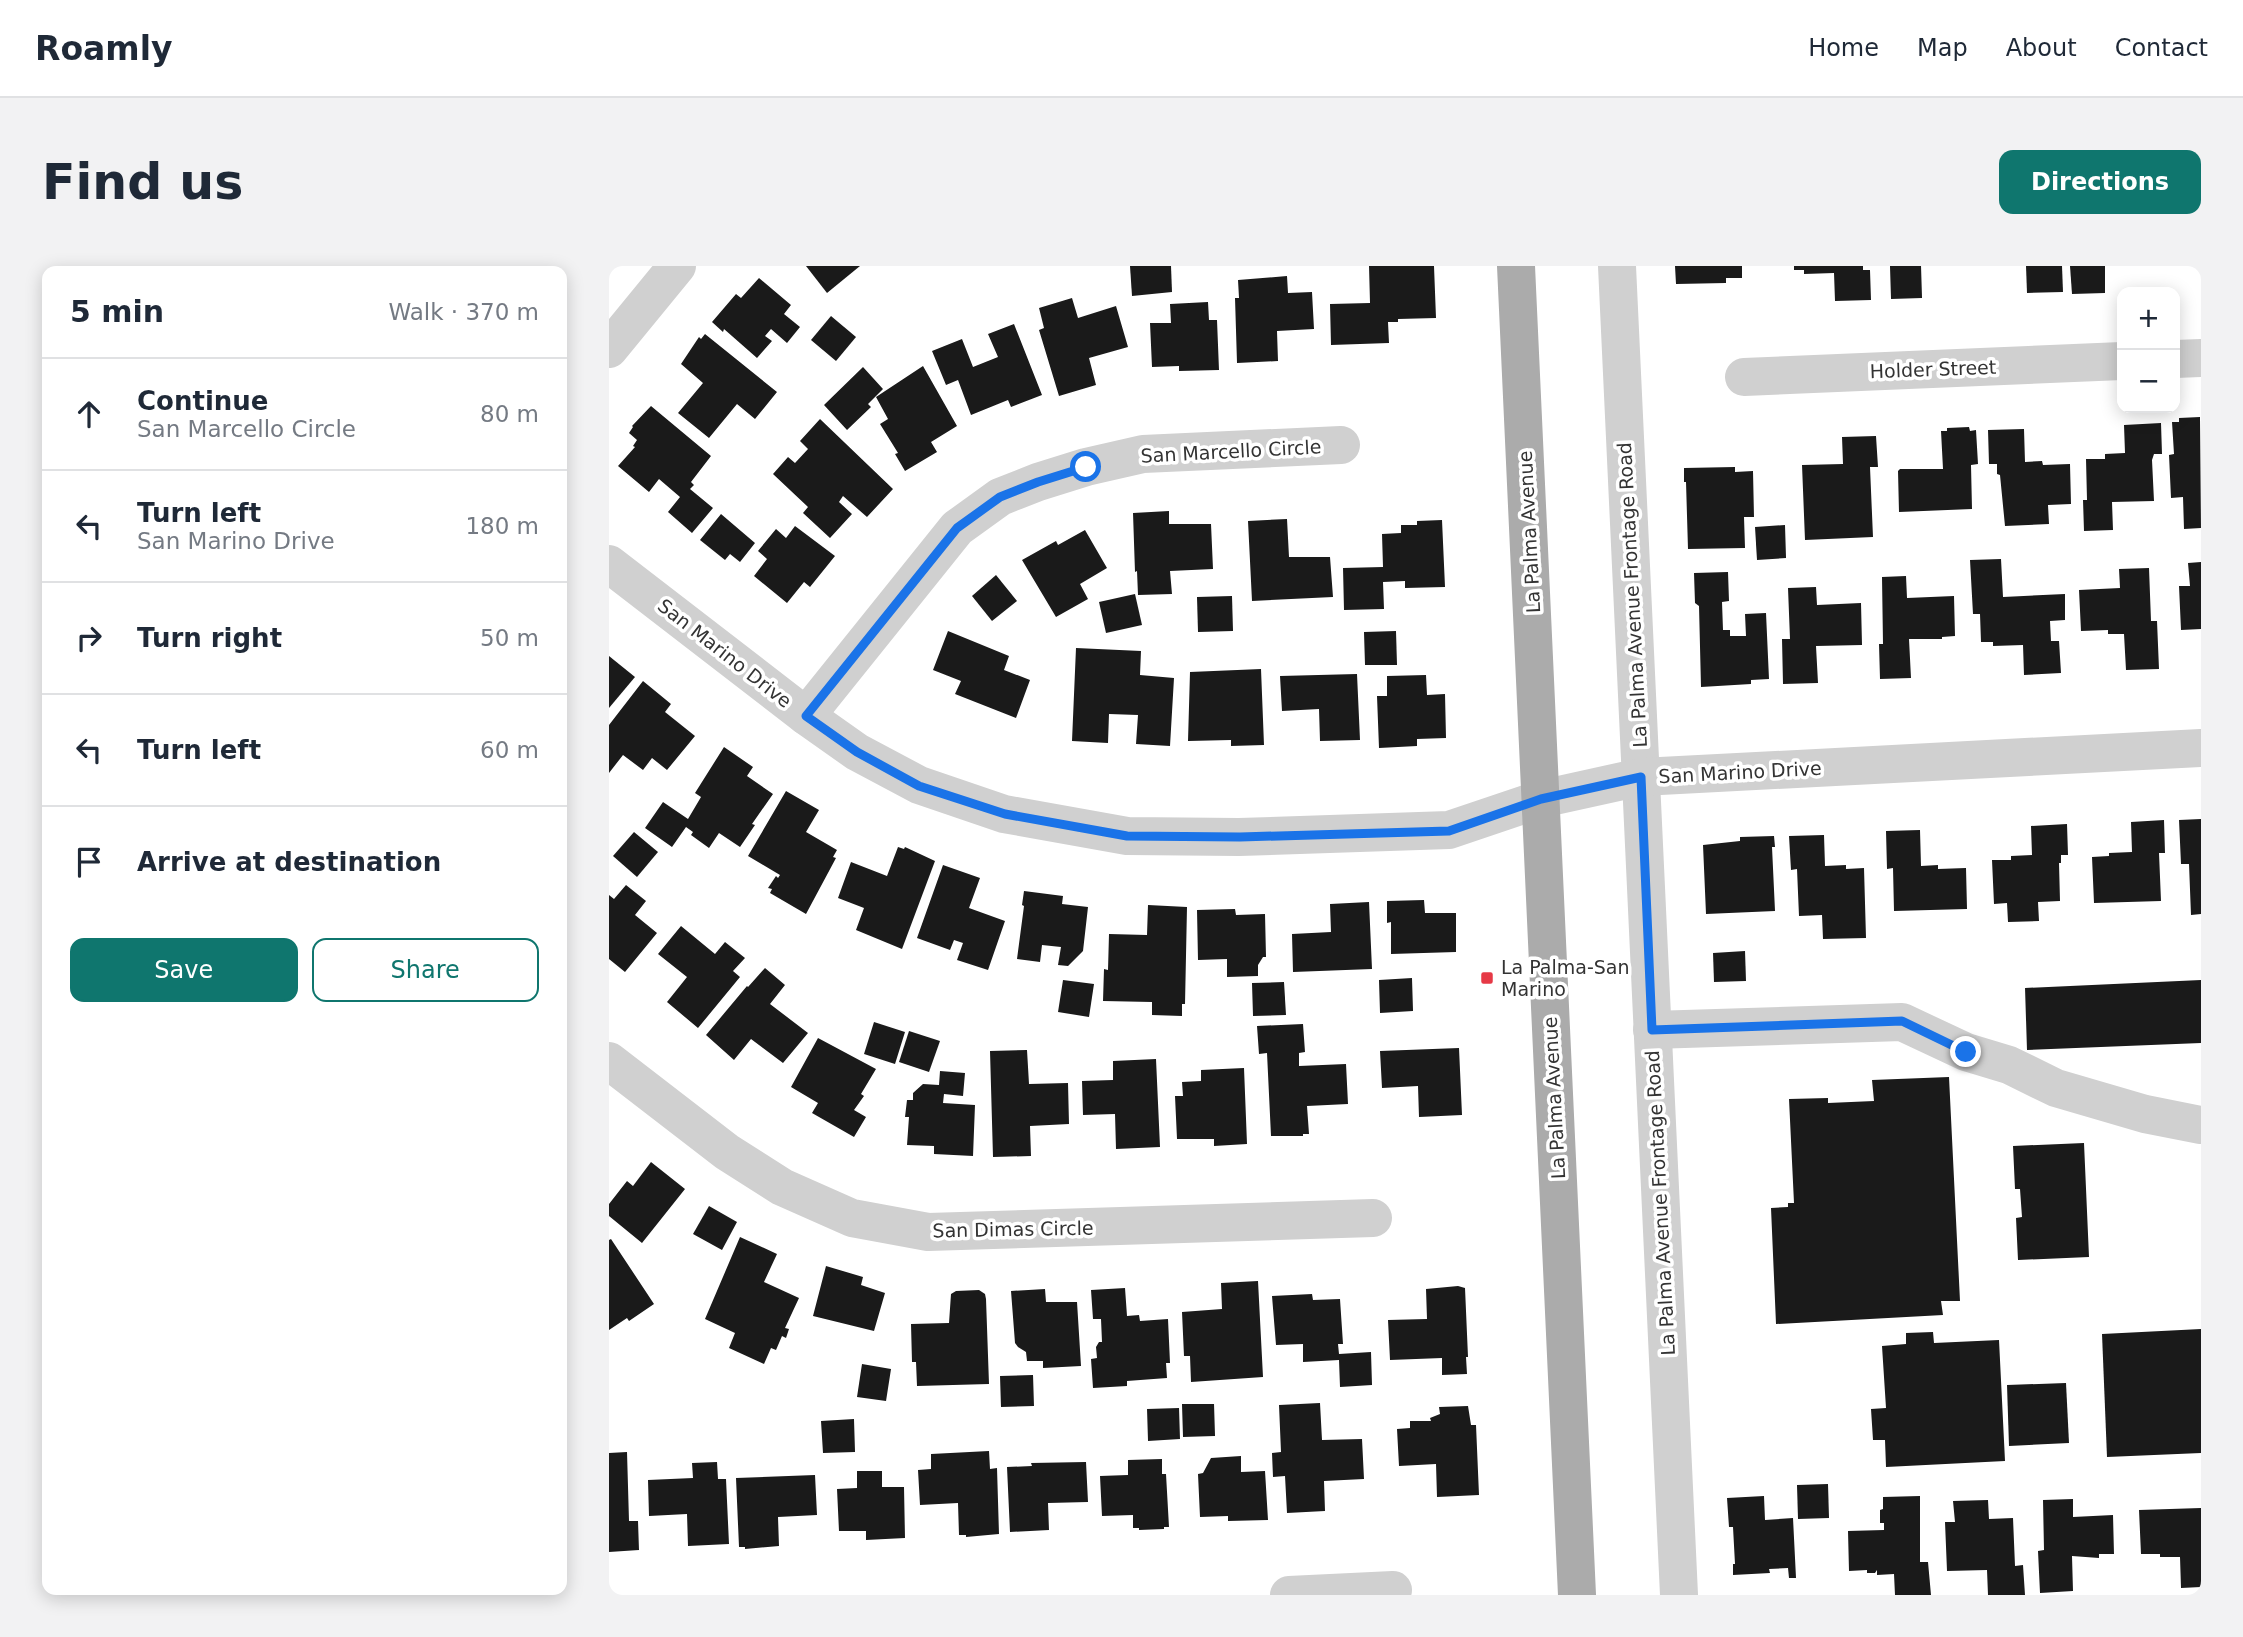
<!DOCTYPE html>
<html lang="en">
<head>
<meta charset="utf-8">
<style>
	:root { --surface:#fff; --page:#f2f2f3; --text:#1f2937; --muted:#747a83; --line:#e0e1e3; --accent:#0f766e }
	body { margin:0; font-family:"DejaVu Sans",sans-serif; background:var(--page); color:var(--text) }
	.controls { position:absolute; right:21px; top:21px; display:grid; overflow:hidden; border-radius:14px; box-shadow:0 4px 18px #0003 }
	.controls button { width:63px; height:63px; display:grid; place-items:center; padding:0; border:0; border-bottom:2px solid var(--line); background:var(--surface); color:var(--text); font:35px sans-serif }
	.stop { position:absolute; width:21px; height:21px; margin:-16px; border:5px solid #1a73e8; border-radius:50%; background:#fff }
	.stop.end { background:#1a73e8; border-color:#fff; box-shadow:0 2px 7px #0008 }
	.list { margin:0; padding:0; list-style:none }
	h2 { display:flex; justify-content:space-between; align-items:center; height:91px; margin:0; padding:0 28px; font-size:30px }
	h2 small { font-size:23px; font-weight:400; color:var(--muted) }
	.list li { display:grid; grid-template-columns:46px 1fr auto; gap:21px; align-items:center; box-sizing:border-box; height:112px; padding:0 28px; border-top:2px solid var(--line) }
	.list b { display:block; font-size:26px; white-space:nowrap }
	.list p { margin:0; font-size:23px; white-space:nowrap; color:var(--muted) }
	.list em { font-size:23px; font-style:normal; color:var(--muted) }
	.actions { display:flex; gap:14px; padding:21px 28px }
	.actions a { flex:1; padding:16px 0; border:2px solid var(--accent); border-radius:14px; text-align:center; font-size:24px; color:var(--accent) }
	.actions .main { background:var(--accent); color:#fff }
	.icon { flex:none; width:38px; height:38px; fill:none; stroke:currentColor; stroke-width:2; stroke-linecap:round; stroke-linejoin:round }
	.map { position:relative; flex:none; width:1592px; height:1329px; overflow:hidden; border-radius:14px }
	header { display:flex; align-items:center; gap:42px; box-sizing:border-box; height:98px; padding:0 35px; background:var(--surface); border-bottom:2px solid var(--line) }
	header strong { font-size:33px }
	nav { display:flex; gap:38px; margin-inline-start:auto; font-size:24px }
	.intro { display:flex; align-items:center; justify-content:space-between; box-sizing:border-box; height:168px; padding:0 42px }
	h1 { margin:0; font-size:49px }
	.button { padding:18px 32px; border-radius:14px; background:var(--accent); color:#fff; font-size:24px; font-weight:700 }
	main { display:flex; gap:42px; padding:0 42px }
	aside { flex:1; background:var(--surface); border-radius:14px; box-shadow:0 4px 18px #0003 }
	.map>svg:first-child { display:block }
	.building { fill:#1a1a1a }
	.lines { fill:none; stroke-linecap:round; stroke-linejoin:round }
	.minor { stroke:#d0d0d0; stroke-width:38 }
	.major { stroke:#ababab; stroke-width:38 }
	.route { stroke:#1a73e8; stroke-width:9 }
	.poi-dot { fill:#e63946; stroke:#fff; stroke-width:2.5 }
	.labels { text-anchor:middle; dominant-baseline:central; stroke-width:7; stroke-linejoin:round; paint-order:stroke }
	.street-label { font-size:19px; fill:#333; stroke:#fff }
	.poi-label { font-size:19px; fill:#333; stroke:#fff; text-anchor:start }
</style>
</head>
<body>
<header>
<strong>Roamly</strong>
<nav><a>Home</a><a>Map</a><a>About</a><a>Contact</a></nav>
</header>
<div class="intro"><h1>Find us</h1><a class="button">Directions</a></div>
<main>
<aside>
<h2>5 min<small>Walk · 370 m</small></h2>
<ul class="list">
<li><svg class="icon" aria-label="ahead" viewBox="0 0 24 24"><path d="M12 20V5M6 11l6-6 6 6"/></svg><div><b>Continue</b><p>San Marcello Circle</p></div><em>80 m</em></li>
<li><svg class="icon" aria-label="left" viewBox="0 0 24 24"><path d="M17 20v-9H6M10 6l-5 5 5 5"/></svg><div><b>Turn left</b><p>San Marino Drive</p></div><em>180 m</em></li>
<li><svg class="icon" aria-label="right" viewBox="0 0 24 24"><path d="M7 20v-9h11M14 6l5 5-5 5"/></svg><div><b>Turn right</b></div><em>50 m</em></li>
<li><svg class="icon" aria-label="left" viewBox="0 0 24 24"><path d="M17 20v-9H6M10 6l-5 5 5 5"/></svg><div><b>Turn left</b></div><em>60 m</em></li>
<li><svg class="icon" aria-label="arrive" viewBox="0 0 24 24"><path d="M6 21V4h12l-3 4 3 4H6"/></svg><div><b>Arrive at destination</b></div></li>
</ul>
<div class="actions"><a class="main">Save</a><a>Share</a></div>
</aside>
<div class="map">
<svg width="1592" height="1329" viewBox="0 0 1592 1329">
	<rect width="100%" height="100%" fill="#fff"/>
	<!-- building -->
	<g class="building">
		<path d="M197,0H251L218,27Z"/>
		<path d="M521,0H562L563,26L523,30Z"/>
		<path d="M760,0H825L827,52L789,53V56H779L780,77L722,79L721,38L761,37Z"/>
		<path d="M1066,0H1133V12H1117V17L1067,18Z"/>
		<path d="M1185,0H1254V4H1261L1262,34L1226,35L1225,7L1195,8V4H1185Z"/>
		<path d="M1281,0H1312L1313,32L1282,33Z"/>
		<path d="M1417,0H1453L1454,26L1418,27Z"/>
		<path d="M1461,0H1496V27L1463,28Z"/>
		<path d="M678,10L679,27L703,26L705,63L668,65L669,95L628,97L626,32H630L629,14Z"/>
		<path d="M150,12L182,39L175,48L191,61L178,77L162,63L156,70L163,75L148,92L115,63L114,66L103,56L127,28L132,32Z"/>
		<path d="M463,32L469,52L507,40L519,81L480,92L487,119L450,130L430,64L435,62L430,42Z"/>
		<path d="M599,36L600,54H608L610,104L570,105V100L543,101L541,57H562L561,38Z"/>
		<path d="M222,50L247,71L227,95L202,74Z"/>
		<path d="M405,58L433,129L402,141L399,134L362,149L349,114L337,119L323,85L353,73L364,101L389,91L379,68Z"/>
		<path d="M96,68L168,126L146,153L128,138L100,172L69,147L94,117L72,98L90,71L92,73Z"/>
		<path d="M314,100L348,160L322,176L328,186L296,205L286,188L289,187L271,158L279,153L267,131Z"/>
		<path d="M254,101L274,123L259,138L262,141L238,164L215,139Z"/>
		<path d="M42,140L102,190L82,216L85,219L81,223L104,242L83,267L59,246L71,231L50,213L40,226L9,200L26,181L24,180L28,174L20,167L24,161L23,160Z"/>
		<path d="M1591,151L1592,262L1575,263L1574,231L1562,232L1560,189L1565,188L1563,156H1570V152Z"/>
		<path d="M211,153L284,223L258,251L234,230L230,236L243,248L221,272L194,247L199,241L164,208L179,191L186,197L199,183L191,175Z"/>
		<path d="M1552,157L1553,188H1545L1543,194L1545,235L1503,236L1504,264L1475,265L1474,234H1478L1477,193H1496V188L1516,187L1515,159Z"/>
		<path d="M1360,161L1361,165L1367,164L1369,198L1362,199L1363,243L1290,246L1289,205L1291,203H1334L1332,165H1338V162Z"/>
		<path d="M1415,163L1416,196L1433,195L1434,199L1461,198L1462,238L1439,239L1440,258L1396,260L1391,209L1388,208V198H1380L1379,164Z"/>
		<path d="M1267,170L1269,201H1261L1264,271L1196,274L1193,199L1234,198L1233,171Z"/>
		<path d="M1126,201V206L1144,205L1145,251H1135L1136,282L1079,283L1077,216H1075V202Z"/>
		<path d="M560,245V258H602L604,303L561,305L563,328L529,329L528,305L526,306L524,247Z"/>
		<path d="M112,248L146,277L131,296L121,288L116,294L91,274Z"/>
		<path d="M678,253L680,291H721L724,331L643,335L639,255Z"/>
		<path d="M833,254L836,321L796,322V315L774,316L775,343L735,344L734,302L774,301L773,268L792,267V259H808V255Z"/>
		<path d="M1176,259L1177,292L1148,294L1146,261Z"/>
		<path d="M186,260L226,290L201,321L195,316L178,337L145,310L158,293L149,285L167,263L177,272Z"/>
		<path d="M476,264L498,302L471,318L479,333L447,351L413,294L447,275L449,279Z"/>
		<path d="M1392,293L1394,331L1456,328V354L1441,355L1442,375H1450L1452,407L1415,409L1414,379L1384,380V376H1372L1371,348H1364L1361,294Z"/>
		<path d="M1592,296V363L1572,364L1570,320H1581L1579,297Z"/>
		<path d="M1540,302L1542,355H1548L1550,403L1517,404L1515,368H1499V364L1472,365L1470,324L1511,322L1510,303Z"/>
		<path d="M1119,306L1120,335L1113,336L1114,364H1121V370H1137L1136,348L1157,347L1160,413L1142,414V418L1092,421L1090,340L1086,337L1085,307Z"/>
		<path d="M387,309L408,335L383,355L363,330Z"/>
		<path d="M1297,310L1298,332L1345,330L1346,370L1333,371V373H1300L1302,412L1271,413L1270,378H1274L1273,311Z"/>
		<path d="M1207,321L1208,339L1252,337L1253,379L1207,380L1209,417L1174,418L1173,373H1181L1179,322Z"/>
		<path d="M526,328L533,359L497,367L490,336Z"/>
		<path d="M623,330L624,365L589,366L588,331Z"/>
		<path d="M339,365L400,390L395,404L421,414L407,452L346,428L352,415L324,404Z"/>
		<path d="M787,365L788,399H756L755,366Z"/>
		<path d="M467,382L532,385L531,409L565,412L561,480L527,478L529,449L500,448L499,477L463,475Z"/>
		<path d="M0,390L26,411L0,442Z"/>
		<path d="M652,403L655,479L622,480V474L579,475L581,406Z"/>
		<path d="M748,408L751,474L711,475L710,443L673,445L671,410Z"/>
		<path d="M817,409L818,429L836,428L837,472L808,473V480L770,482L768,430H778V410Z"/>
		<path d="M34,415L62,438L56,446L86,470L58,504L43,492L34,504L14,489L0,507V459Z"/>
		<path d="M115,481L144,501L138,510L164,528L143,558L146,559L131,581L110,567L100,582L82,569L84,566L77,561L63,581L36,562L54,536L79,553L92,531L86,527Z"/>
		<path d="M177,525L210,544L197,566L228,584L224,591L227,592L197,648L161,627L163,623L159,622L167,610L169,612L171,609L139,590Z"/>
		<path d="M1592,553V648L1582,649L1580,598H1572L1570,554Z"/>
		<path d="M1555,554L1556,587H1550L1552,635L1485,637L1483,591L1500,590V587L1523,586L1522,556Z"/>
		<path d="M1458,558L1459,589H1452V597H1450L1451,635L1429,636L1430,655L1399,656L1398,637L1385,638L1383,594H1402V590L1423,589L1422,560Z"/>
		<path d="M1311,564L1312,600L1329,599V603L1357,602L1358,643L1285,645L1284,602L1278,603L1277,565Z"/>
		<path d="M25,566L49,586L28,611L4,590Z"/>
		<path d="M1215,569L1216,600L1237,599V603L1255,602L1257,672L1214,673L1213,649L1190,650L1188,603L1182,604L1180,570Z"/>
		<path d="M1165,570L1166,581H1163L1166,645L1097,648L1094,579L1131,575V571Z"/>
		<path d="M289,581L295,583L296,581L326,595L293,683L247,664L255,642L229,632L242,596L278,610Z"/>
		<path d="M334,599L371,612L360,642L396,655L379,704L348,694L354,677L345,674L341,684L308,672Z"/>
		<path d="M17,619L37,635L26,649L48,667L16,706L0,693V629L5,633Z"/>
		<path d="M415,625L454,630L453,638L479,641L474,685L459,700L449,699L452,681L433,679L431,696L408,693L415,640L413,639Z"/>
		<path d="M815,634L816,647H847V686L782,688V656L778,657V635Z"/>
		<path d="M760,636L763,703L684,706L683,668L722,666L721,638Z"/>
		<path d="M539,639L578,641L576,738H573V750L543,749V736L494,735L495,703L499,704L500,668L538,669Z"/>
		<path d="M626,643L627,649L656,648L657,691H654L649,699V710L618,711V693L589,694L588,644Z"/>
		<path d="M72,660L106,688L116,676L136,692L124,705L131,711L89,762L58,736L78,711L49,688Z"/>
		<path d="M1136,685L1137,715L1105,716L1104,687Z"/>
		<path d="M156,702L176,719L161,738L199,767L174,797L142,773L125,794L97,769L138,720L139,721Z"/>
		<path d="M803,712L804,745L771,747L770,714Z"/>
		<path d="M454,714L485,718L480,751L449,746Z"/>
		<path d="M1592,714V777L1418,784L1416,722Z"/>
		<path d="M675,716L677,749L644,750L643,717Z"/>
		<path d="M265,756L296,766L286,798L255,788Z"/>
		<path d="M694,758L696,786L690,787V800L737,798L739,838L698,840L700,868H694V870H662L658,787L650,788L648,760Z"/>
		<path d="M300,765L331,775L320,806L290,796Z"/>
		<path d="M209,772L267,803L252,828L255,830L245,844L257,851L245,871L203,847L209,837L182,821Z"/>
		<path d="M850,782L853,849L810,851L809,820L773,822L771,785Z"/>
		<path d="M418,784L420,818L459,817L460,858L421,860L422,890L384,891L381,785Z"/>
		<path d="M547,793L551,881L507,883L506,848L474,849L473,815L504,814V795Z"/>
		<path d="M635,802L638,878L605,880V873H568L566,830H574L573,816L592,815V804Z"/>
		<path d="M331,805L356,807L354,830L335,828L334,837L366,839L364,890L325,888V880L298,879L300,851H296L298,834H304V827L314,818L330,819Z"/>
		<path d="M1340,811L1351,1035H1332L1334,1049L1167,1058L1162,942L1179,941V937H1185L1180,833L1219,832V837L1265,835L1263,814Z"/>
		<path d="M1475,877L1480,991L1409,994L1407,952L1413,951L1411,923H1406L1404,880Z"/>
		<path d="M42,896L76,923L33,977L0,950V938L18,915L24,920Z"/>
		<path d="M100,940L128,956L113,984L84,968Z"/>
		<path d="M131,971L168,988L155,1016L190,1032L176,1062L180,1063L177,1072L173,1070L167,1084L162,1082L155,1098L120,1082L126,1067L96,1053Z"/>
		<path d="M2,973L45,1038L20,1055L18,1052L0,1064V974Z"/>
		<path d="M217,1000L254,1011L252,1019L276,1027L265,1065L204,1050Z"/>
		<path d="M649,1015L654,1111L582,1116L581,1090H575L573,1046L613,1043L612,1017Z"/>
		<path d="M849,1020L856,1022L859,1091H857L858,1108L833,1109V1092L781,1094L779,1054L818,1053L817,1023Z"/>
		<path d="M516,1022L518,1050L530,1049L531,1055L559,1053L561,1097H557L558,1112L518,1115V1120L484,1122L482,1093L488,1092L487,1081L490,1076H493L492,1053H484L482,1024Z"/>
		<path d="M436,1023L437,1036H468L472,1100L434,1102V1095H418L417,1086L409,1081L406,1077L402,1025Z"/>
		<path d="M370,1024L376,1028L377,1033L380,1118L308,1120L307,1096H303L302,1058L340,1057L342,1028L347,1025Z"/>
		<path d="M703,1028L704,1034L731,1033L734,1078H729L730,1088L762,1086L763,1119L731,1121L730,1094L694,1096V1078L667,1079L663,1030Z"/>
		<path d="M1592,1063V1187L1498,1191L1493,1068Z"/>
		<path d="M1324,1066L1325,1077L1390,1074L1396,1195L1277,1201L1276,1174H1264L1262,1143L1277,1142L1273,1080L1297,1078V1067Z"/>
		<path d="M253,1098L282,1103L277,1135L248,1131Z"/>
		<path d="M424,1109L425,1140L392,1141L391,1110Z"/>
		<path d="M1457,1117L1460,1177L1400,1180L1398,1119Z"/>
		<path d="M711,1137L713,1174L753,1173L755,1213L715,1215L716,1245L678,1247L676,1210L664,1211L663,1187L672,1186L670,1139Z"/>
		<path d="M573,1138H605L606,1170L574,1171Z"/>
		<path d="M859,1140L862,1159H867L870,1229L828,1231L827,1198L790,1200L788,1163L801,1162V1155H822L821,1152L831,1148L830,1141Z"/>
		<path d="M570,1142L571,1173L539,1175L538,1143Z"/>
		<path d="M245,1153L246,1186L214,1187L212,1155Z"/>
		<path d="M380,1185L381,1203L388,1202L390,1268L357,1271V1269H350L349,1237L311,1239L309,1204L322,1203V1188Z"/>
		<path d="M18,1186L20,1255H29L30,1284L0,1286V1187Z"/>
		<path d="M632,1190V1206L656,1205L659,1254L619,1255V1250L591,1251L589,1208L594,1207L602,1192Z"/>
		<path d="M553,1193V1208H557L560,1261H555V1263L530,1264V1262H524V1249L493,1250L491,1210L519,1209V1194Z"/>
		<path d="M108,1196L109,1213H117L120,1278L79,1280L78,1248L40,1250L39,1214L84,1212L83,1197Z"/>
		<path d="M477,1196L479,1236L439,1237L440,1264L401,1266L398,1201L423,1200L422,1197Z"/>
		<path d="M248,1205H273V1221H295L296,1272L257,1274V1265H230L228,1223L248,1222Z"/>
		<path d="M206,1209L208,1249L169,1251L170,1280L136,1283V1281H130L127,1212Z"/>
		<path d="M1219,1218L1220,1252L1189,1253L1188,1219Z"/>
		<path d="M1155,1230L1156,1254L1184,1252L1187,1312H1180L1179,1302L1160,1303L1161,1307L1124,1309V1298H1126L1124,1261H1120L1118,1232Z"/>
		<path d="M1311,1230V1296H1319L1322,1329H1286L1285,1308L1268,1309V1304L1266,1307H1258V1304L1240,1305L1239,1265L1275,1264V1257H1271V1244L1274,1243V1231Z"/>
		<path d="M1464,1233V1251L1504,1249L1505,1288H1490V1292L1463,1290L1464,1325L1431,1327L1429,1285L1435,1284L1434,1234Z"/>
		<path d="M1379,1234L1380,1253L1404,1252L1406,1300L1414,1299L1416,1329H1379L1378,1304L1338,1305L1336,1256H1346L1344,1235Z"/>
		<path d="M1592,1242V1321L1572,1322L1571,1291H1551V1288H1532L1530,1244Z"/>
	</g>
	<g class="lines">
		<!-- minor -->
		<g class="minor">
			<path d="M1008,0L1070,1329"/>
			<path d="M0,83L68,0"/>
			<path d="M1566,93L1592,92"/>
			<path d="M1135,111L1513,95"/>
			<path d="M0,298L197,450L248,486L310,519L395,548L518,570L630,571L840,564L932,533L1032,511L1592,482"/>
			<path d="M197,450L348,262L391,231L429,216L477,201L534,188L732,179"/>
			<path d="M1043,764L1293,756L1357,786L1400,799L1447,822L1536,848L1592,859"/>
			<path d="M0,795L118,886L173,921L243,952L319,966L764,952"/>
			<path d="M680,1329L784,1324"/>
		</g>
		<!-- major -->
		<path class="major" d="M907,0L968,1329"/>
	</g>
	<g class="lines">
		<!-- route -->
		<path class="route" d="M477,201L429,216L391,231L348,262L197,450L248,486L310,520L396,548L518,570L631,571L840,565L932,533L1032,511L1043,764L1293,755L1357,786"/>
	</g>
	<!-- markers -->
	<rect class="poi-dot" x="871" y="705" width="14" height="14" rx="3.5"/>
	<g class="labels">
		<!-- street labels -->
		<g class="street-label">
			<text transform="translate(1324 103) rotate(-2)">Holder Street</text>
			<text transform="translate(622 185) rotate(-3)">San Marcello Circle</text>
			<text transform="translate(920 266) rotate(-93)">La Palma Avenue</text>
			<text transform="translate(1023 329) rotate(-93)">La Palma Avenue Frontage Road</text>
			<text transform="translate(116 387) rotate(38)">San Marino Drive</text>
			<text transform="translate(1131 506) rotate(-3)">San Marino Drive</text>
			<text transform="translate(945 832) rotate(-93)">La Palma Avenue</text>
			<text transform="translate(1051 937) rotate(-93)">La Palma Avenue Frontage Road</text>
			<text transform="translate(404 963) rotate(-1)">San Dimas Circle</text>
		</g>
		<!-- poi labels -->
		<g class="poi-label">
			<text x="892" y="701">La Palma-San<tspan x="892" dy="22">Marino</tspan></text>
		</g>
	</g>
</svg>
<div class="controls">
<button>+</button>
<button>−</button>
</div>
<div class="stop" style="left:477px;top:201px"></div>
<div class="stop end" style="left:1357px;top:786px"></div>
</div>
</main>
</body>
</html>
